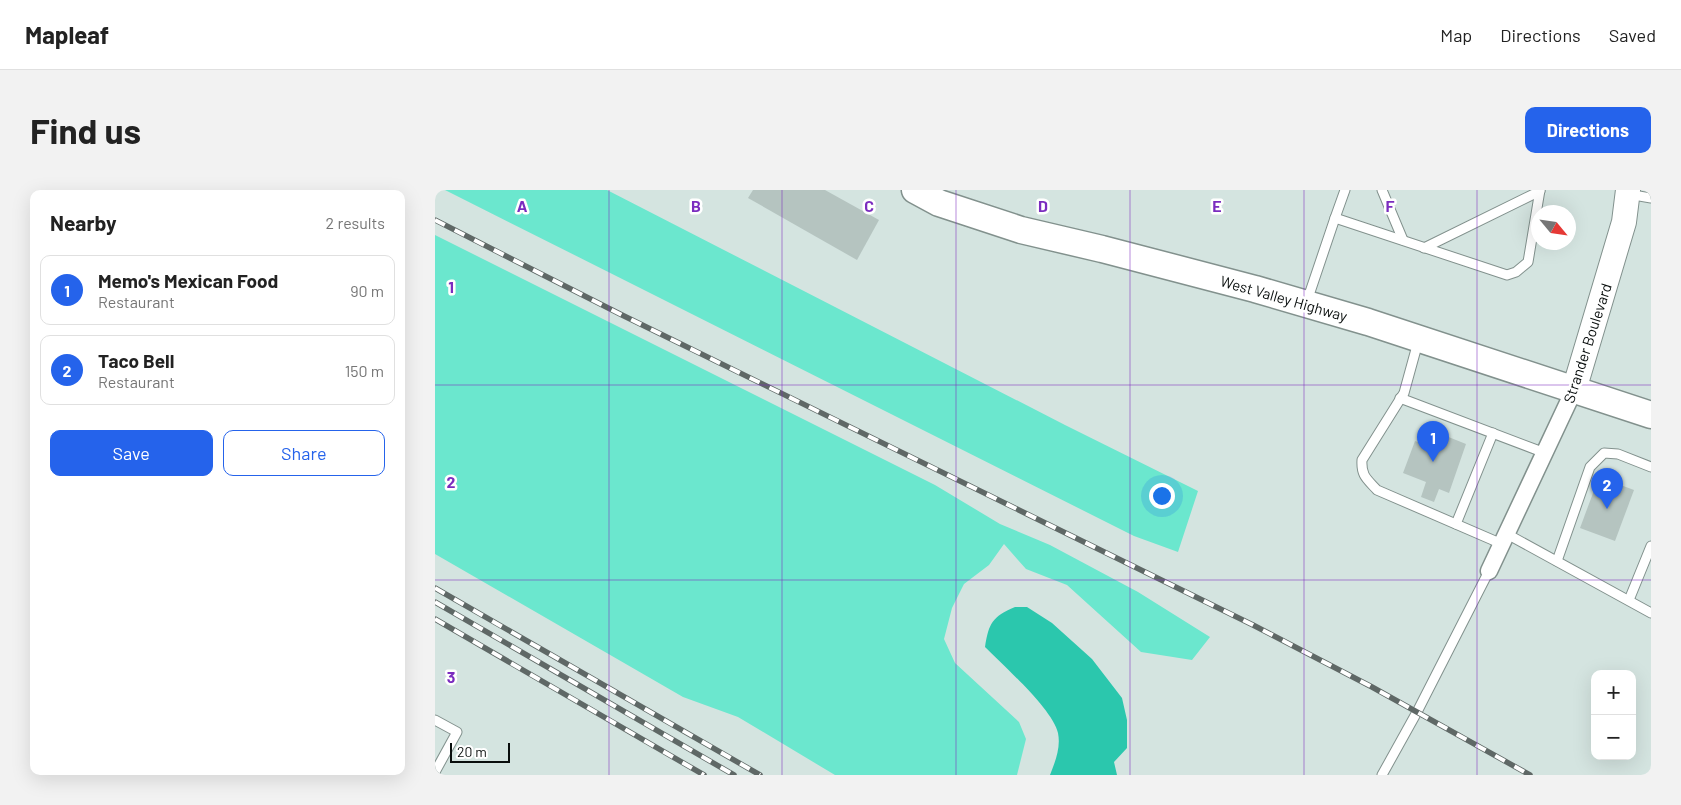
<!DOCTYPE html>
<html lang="en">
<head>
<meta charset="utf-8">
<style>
	:root { --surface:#fff; --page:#f2f2f2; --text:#222; --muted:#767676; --line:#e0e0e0; --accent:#2563eb }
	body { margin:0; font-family:Barlow,sans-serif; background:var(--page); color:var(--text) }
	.controls { position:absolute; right:15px; bottom:15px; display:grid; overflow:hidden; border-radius:10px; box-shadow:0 5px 20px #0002 }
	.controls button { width:45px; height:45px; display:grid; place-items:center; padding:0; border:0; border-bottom:1px solid var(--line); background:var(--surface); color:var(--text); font:25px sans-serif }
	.compass { position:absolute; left:1096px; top:15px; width:45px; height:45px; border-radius:50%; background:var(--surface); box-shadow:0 5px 20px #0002; rotate:119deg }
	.scale { position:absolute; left:15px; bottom:12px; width:60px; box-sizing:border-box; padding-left:5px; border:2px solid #090e0d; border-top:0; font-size:14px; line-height:18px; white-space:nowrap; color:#090e0d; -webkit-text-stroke:4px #fff; paint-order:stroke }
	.you { position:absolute; left:726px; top:305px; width:18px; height:18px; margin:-12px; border:4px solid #fff; border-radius:50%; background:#1a73e8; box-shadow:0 0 0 8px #1a73e833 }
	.badge { display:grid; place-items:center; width:32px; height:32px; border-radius:50%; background:var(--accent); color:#fff; font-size:16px; font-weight:700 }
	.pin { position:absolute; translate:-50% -41px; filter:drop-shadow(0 1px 2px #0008) }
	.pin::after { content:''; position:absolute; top:26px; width:18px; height:15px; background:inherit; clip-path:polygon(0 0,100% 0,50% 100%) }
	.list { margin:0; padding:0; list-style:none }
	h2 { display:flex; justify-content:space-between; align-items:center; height:65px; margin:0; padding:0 20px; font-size:21px }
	h2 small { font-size:16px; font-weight:400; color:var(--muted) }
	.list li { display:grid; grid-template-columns:32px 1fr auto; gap:15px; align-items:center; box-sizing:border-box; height:70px; margin:0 10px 10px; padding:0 10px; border:1px solid var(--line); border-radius:10px }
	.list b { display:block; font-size:19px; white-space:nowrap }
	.list p { margin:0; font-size:16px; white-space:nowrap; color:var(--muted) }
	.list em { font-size:16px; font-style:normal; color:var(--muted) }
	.actions { display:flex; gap:10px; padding:15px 20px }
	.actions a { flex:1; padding:11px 0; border:1px solid var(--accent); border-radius:10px; text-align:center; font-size:18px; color:var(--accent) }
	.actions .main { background:var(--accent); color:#fff }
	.map { position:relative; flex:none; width:1216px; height:585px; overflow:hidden; border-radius:10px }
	header { display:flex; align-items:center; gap:30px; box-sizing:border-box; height:70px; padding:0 25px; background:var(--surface); border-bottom:1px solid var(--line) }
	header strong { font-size:24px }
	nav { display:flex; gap:28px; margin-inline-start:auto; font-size:18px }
	.intro { display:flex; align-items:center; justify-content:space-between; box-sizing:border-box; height:120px; padding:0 30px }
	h1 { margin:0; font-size:35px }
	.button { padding:12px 22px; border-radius:10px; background:var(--accent); color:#fff; font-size:18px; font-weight:700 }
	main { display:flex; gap:30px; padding:0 30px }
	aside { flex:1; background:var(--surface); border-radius:10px; box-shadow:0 5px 20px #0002 }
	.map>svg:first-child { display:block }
	.green { fill:#6be7ce }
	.water { fill:#2bc7ad }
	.building { fill:#b5c4c0 }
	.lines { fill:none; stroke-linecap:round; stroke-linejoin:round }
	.lane-casing { stroke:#82918d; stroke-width:11 }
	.street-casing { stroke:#82918d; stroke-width:19 }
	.secondary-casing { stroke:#82918d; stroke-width:26 }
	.primary-casing { stroke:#82918d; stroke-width:29 }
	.lane { stroke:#fff; stroke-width:9 }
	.street { stroke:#fff; stroke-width:16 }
	.secondary { stroke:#fff; stroke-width:24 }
	.primary { stroke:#fff; stroke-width:26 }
	.rail-casing { stroke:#5f6866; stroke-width:5.5 }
	.rail { stroke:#fff; stroke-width:4; stroke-dasharray:11; stroke-linecap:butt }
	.grid { fill:none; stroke:#7b2cbf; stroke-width:1; stroke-opacity:0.55 }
	.labels { text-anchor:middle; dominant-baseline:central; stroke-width:5; stroke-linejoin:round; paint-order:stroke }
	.street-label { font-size:15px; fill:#090e0d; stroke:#fff }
	.grid-label { font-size:16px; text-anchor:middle; font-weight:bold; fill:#7b2cbf; stroke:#fff; stroke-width:5; stroke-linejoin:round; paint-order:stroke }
</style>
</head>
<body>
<header>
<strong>Mapleaf</strong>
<nav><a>Map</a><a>Directions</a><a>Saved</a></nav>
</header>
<div class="intro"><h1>Find us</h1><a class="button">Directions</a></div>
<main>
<aside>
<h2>Nearby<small>2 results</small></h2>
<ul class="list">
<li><span class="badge">1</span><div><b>Memo's Mexican Food</b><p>Restaurant</p></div><em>90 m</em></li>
<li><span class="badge">2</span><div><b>Taco Bell</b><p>Restaurant</p></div><em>150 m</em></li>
</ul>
<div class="actions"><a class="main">Save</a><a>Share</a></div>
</aside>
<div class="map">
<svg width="1216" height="585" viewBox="0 0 1216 585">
	<rect width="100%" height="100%" fill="#d4e4e0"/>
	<!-- green -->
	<g class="green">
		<path d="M10,0H172L630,235L763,301L743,362L699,346Z"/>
		<path d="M0,45L500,295L565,334L615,355L703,402L775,447L757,470L706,462L632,395L591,379L569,354L554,375L529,394L517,418L509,449L520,473L584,532L591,549L582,585H400L303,527L248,507L0,364Z"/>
	</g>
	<!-- water -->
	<path class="water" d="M580,417H592L617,433L657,469L687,508L692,530V558L679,572L682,585H615C620,572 626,558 623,543C618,520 569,476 550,457C554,433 557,427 580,417Z"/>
	<!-- building -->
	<g class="building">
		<path d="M318,0H390L444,30L422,70L313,8Z"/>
		<path d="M1011,246L1031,254L1014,303L1004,299L999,312L986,307L991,292L968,283L980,251L1005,261Z"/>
		<path d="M1164,287L1199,300L1180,351L1145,338Z"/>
	</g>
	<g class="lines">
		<defs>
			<g id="lane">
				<path d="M947,0L968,50"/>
				<path d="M1193,4L1216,8"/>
				<path d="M900,28L910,0"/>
				<path d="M989,58L1105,1"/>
				<path d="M872,111L900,28L1072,85L1081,82L1093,72L1105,0"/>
				<path d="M983,152L969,203L927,270C926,286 932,289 942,300L1067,354"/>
				<path d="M965,208L1110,263"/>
				<path d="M1021,334L1058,243"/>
				<path d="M1072,344L1216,423"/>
				<path d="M1122,371L1155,277L1169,263L1183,264L1216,277"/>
				<path d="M1194,410L1216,356"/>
				<path d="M0,530L22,542L0,582"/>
				<path d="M947,585L982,522L1054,381"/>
			</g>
			<path id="street" d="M1054,381L1139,200"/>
			<path id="secondary" d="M1139,200L1189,32L1193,0"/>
			<path id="primary" d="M480,0L504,13L586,40L667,59L820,99L933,132L1216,225"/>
		</defs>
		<!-- lane casing -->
		<use href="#lane" class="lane-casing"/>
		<!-- street casing -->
		<use href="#street" class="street-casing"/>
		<!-- secondary casing -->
		<use href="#secondary" class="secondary-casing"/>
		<!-- primary casing -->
		<use href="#primary" class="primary-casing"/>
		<!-- lane -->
		<use href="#lane" class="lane"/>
		<!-- street -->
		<use href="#street" class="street"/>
		<!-- secondary -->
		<use href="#secondary" class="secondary"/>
		<!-- primary -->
		<use href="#primary" class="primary"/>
		<defs>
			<g id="rail">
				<path d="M0,30L187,125L818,435L937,497L1095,585"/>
				<path d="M0,398L325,585"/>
				<path d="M0,412L299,585"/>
				<path d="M0,429L269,585"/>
			</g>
		</defs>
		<!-- rail casing -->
		<use href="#rail" class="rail-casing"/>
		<!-- rail -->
		<use href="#rail" class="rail"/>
	</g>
	<!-- grid -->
	<path class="grid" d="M174,0V585M347,0V585M521,0V585M695,0V585M869,0V585M1042,0V585M0,195H1216M0,390H1216"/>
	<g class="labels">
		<!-- street labels -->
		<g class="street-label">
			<text transform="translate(849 108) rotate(16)">West Valley Highway</text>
			<text transform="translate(1152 153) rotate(-72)">Strander Boulevard</text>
		</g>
	</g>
	<g class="grid-label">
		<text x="87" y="22">A</text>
		<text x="261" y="22">B</text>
		<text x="434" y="22">C</text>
		<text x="608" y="22">D</text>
		<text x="782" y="22">E</text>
		<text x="955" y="22">F</text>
		<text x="16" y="103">1</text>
		<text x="16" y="298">2</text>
		<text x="16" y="493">3</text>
	</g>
</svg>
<div class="controls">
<button>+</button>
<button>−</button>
</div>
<svg class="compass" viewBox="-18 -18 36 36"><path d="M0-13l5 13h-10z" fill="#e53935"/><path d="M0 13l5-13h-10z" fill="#767676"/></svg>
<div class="scale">20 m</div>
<div class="you"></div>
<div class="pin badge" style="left:998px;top:272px">1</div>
<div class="pin badge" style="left:1172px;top:319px">2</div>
</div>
</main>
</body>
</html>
